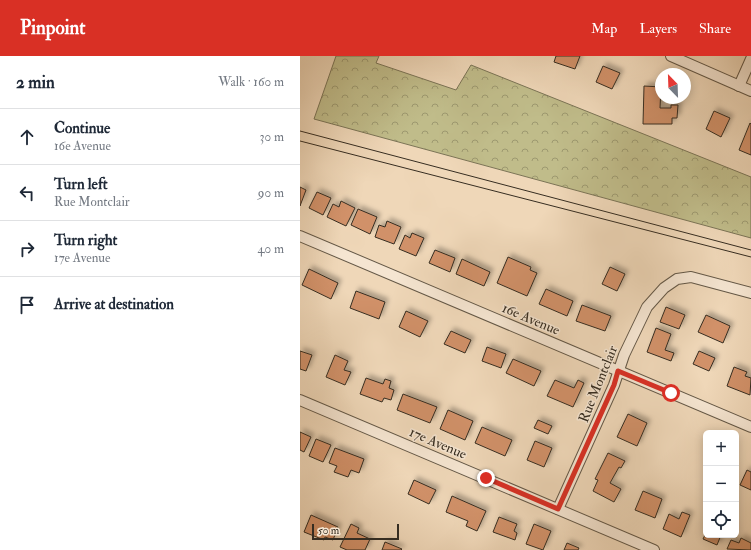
<!DOCTYPE html>
<html lang="en">
<head>
<meta charset="utf-8">
<style>
	:root { --surface:#fff; --page:#f2f2f3; --text:#1f2937; --muted:#747a83; --line:#e0e1e3; --accent:#d93025 }
	body { margin:0; font-family:"IM FELL Double Pica",serif; background:var(--page); color:var(--text) }
	.controls { position:absolute; right:12px; bottom:12px; display:grid; overflow:hidden; border-radius:6px; box-shadow:0 2px 10px #0003 }
	.controls button { width:36px; height:36px; display:grid; place-items:center; padding:0; border:0; border-bottom:1px solid var(--line); background:var(--surface); color:var(--text); font:20px sans-serif }
	.compass { position:absolute; left:355px; top:12px; width:36px; height:36px; border-radius:50%; background:var(--surface); box-shadow:0 2px 10px #0003; rotate:337deg }
	.scale { position:absolute; left:12px; bottom:10px; width:87px; box-sizing:border-box; padding-left:4px; border:2px solid #362d21; border-top:0; font-size:11px; line-height:14px; white-space:nowrap; color:#362d21; -webkit-text-stroke:3px #f5e5d1; paint-order:stroke }
	.stop { position:absolute; width:12px; height:12px; margin:-9px; border:3px solid #d93025; border-radius:50%; background:#fff }
	.stop.end { background:#d93025; border-color:#fff; box-shadow:0 1px 4px #0008 }
	.list { margin:0; padding:0; list-style:none }
	h2 { display:flex; justify-content:space-between; align-items:center; height:52px; margin:0; padding:0 16px; font-size:17px }
	h2 small { font-size:13px; font-weight:400; color:var(--muted) }
	.list li { display:grid; grid-template-columns:26px 1fr auto; gap:12px; align-items:center; box-sizing:border-box; height:56px; padding:0 16px; border-top:1px solid var(--line) }
	.list b { display:block; font-size:15px; white-space:nowrap }
	.list p { margin:0; font-size:13px; white-space:nowrap; color:var(--muted) }
	.list em { font-size:13px; font-style:normal; color:var(--muted) }
	.icon { flex:none; width:22px; height:22px; fill:none; stroke:currentColor; stroke-width:2; stroke-linecap:round; stroke-linejoin:round }
	.map { position:relative; flex:none; width:451px; height:494px; overflow:hidden }
	header { display:flex; align-items:center; gap:24px; box-sizing:border-box; height:56px; padding:0 20px; background:var(--accent); color:#fff }
	header strong { font-size:19px }
	nav { display:flex; gap:22px; margin-inline-start:auto; font-size:14px }
	main { display:flex }
	aside { flex:1; background:var(--surface) }
	.map>svg:first-child { display:block }
	.forest { fill:url(#forest-crowns); stroke:#7b7456 }
	.building { fill:#d19169; stroke:#362d21; filter:url(#shadow) }
	.lines { fill:none; stroke-linecap:round; stroke-linejoin:round }
	.minor-casing { stroke:#645847; stroke-width:12 }
	.minor { stroke:#f5e5d1; stroke-width:10 }
	.tram { stroke:#362d21; stroke-width:1 }
	.route { stroke:#d93025; stroke-width:5 }
	.labels { text-anchor:middle; dominant-baseline:central; stroke-width:3; stroke-linejoin:round; paint-order:stroke }
	.street-label { font-size:14px; fill:#362d21; stroke:#f5e5d1 }
</style>
</head>
<body>
<header>
<strong>Pinpoint</strong>
<nav><a>Map</a><a>Layers</a><a>Share</a></nav>
</header>
<main>
<aside>
<h2>2 min<small>Walk · 160 m</small></h2>
<ul class="list">
<li><svg class="icon" aria-label="ahead" viewBox="0 0 24 24"><path d="M12 20V5M6 11l6-6 6 6"/></svg><div><b>Continue</b><p>16e Avenue</p></div><em>30 m</em></li>
<li><svg class="icon" aria-label="left" viewBox="0 0 24 24"><path d="M17 20v-9H6M10 6l-5 5 5 5"/></svg><div><b>Turn left</b><p>Rue Montclair</p></div><em>90 m</em></li>
<li><svg class="icon" aria-label="right" viewBox="0 0 24 24"><path d="M7 20v-9h11M14 6l5 5-5 5"/></svg><div><b>Turn right</b><p>17e Avenue</p></div><em>40 m</em></li>
<li><svg class="icon" aria-label="arrive" viewBox="0 0 24 24"><path d="M6 21V4h12l-3 4 3 4H6"/></svg><div><b>Arrive at destination</b></div></li>
</ul>
</aside>
<div class="map">
<svg width="451" height="494" viewBox="0 0 451 494">
	<defs>
		<pattern id="forest-crowns" width="20" height="18" patternUnits="userSpaceOnUse"><rect width="20" height="18" fill="#c0bc8a"/><path d="M2 6a3 3 0 1 1 6 0M12 15a3 3 0 1 1 6 0" fill="none" stroke="#9d9970"/></pattern>
		<filter id="shadow"><feDropShadow dx="3.5" dy="-3.5" stdDeviation="2" flood-color="#0004"/></filter>
	</defs>
	<rect width="100%" height="100%" fill="#efd7b8"/>
	<filter id="stains"><feTurbulence type="fractalNoise" baseFrequency=".005" numOctaves="4"/><feColorMatrix values="0 0 0 0 .2 0 0 0 0 .09 0 0 0 0 .02 0 0 0 .5 -.17"/></filter>
	<radialGradient id="worn" r=".72"><stop offset=".6" stop-color="#630" stop-opacity="0"/><stop offset="1" stop-color="#630" stop-opacity=".3"/></radialGradient>
	<!-- forest -->
	<path class="forest" d="M36,0H79L76,7L156,34L171,9L451,121V182L14,63Z"/>
	<!-- building -->
	<g class="building">
		<path d="M256,0H280L275,13L254,6Z"/>
		<path d="M303,10L320,17L312,33L296,26Z"/>
		<path d="M344,30L361,31L360,52H371V49H378L377,62H372V68H343Z"/>
		<path d="M414,55L430,62L421,81L406,73Z"/>
		<path d="M450,67L451,68V99L439,94Z"/>
		<path d="M0,131L6,134L0,150Z"/>
		<path d="M17,136L31,142L23,159L9,152Z"/>
		<path d="M41,145L55,152L46,170L27,161L33,148L39,151Z"/>
		<path d="M58,153L77,161L70,178L51,169Z"/>
		<path d="M87,165L101,171L94,188L75,181L79,169L85,171Z"/>
		<path d="M112,177L124,182L116,200L99,193L105,179L110,182Z"/>
		<path d="M135,194L155,202L150,216L129,207Z"/>
		<path d="M208,201L231,211L230,214L237,217L227,240L197,227Z"/>
		<path d="M162,203L190,216L184,230L156,218Z"/>
		<path d="M310,211L325,218L317,235L302,228Z"/>
		<path d="M9,213L38,227L31,243L2,229Z"/>
		<path d="M246,233L273,245L267,260L239,248Z"/>
		<path d="M56,235L85,246L79,263L50,252Z"/>
		<path d="M282,249L311,260L305,275L276,265Z"/>
		<path d="M366,251L385,259L379,273L360,266Z"/>
		<path d="M106,255L128,265L120,281L99,271Z"/>
		<path d="M406,259L430,270L423,287L398,276Z"/>
		<path d="M356,272L371,278L365,294L374,297L371,305L347,296Z"/>
		<path d="M151,275L171,284L165,297L144,288Z"/>
		<path d="M187,291L206,298L201,312L182,305Z"/>
		<path d="M0,295L12,299L6,315L0,313Z"/>
		<path d="M399,295L415,302L409,315L393,308Z"/>
		<path d="M35,299L48,305L44,314L51,316L45,329L26,321Z"/>
		<path d="M213,303L241,315L234,330L206,317Z"/>
		<path d="M434,311L447,316L445,320L451,322L450,339L427,330Z"/>
		<path d="M66,322L83,328L85,323L91,325L89,332L94,334L91,344L84,342L82,346L60,338Z"/>
		<path d="M255,324L274,332L278,324L284,327L273,351L247,340Z"/>
		<path d="M103,338L137,351L130,367L97,354Z"/>
		<path d="M148,354L173,365L165,384L140,373Z"/>
		<path d="M328,358L347,367L337,390L317,381Z"/>
		<path d="M238,364L252,370L248,378L234,372Z"/>
		<path d="M182,371L212,384L205,400L175,387Z"/>
		<path d="M0,376L11,381L4,396L0,394Z"/>
		<path d="M16,383L31,389L23,406L9,400Z"/>
		<path d="M235,385L252,392L244,411L227,404Z"/>
		<path d="M35,392L64,403L59,417L51,414L48,421L34,416L37,410L29,407Z"/>
		<path d="M308,397L325,405L321,412L319,411L310,427L321,433L314,446L293,435L298,424L295,423Z"/>
		<path d="M447,414L451,416V434L440,429Z"/>
		<path d="M114,424L136,434L129,448L108,438Z"/>
		<path d="M343,435L362,443L355,462L335,454Z"/>
		<path d="M152,440L186,455L177,475L166,470L168,465L146,456Z"/>
		<path d="M382,456L390,459L381,481L363,473L369,458L379,463Z"/>
		<path d="M11,459L38,471L33,484L25,481L24,484L4,476Z"/>
		<path d="M199,461L217,468L214,475L217,477L215,484L193,476Z"/>
		<path d="M51,468L59,472L57,477L70,483L65,494H47L40,491Z"/>
		<path d="M234,468L251,475L243,494L226,488Z"/>
		<path d="M406,477V479H421L417,489L403,483Z"/>
		<path d="M441,482L451,487V494L427,493L431,484L439,487Z"/>
		<path d="M85,486L102,493L101,494H82Z"/>
		<path d="M267,487L279,492L278,494H264Z"/>
	</g>
	<g class="lines">
		<defs>
			<g id="minor">
				<path d="M371,0L451,35"/>
				<path d="M439,30L451,3"/>
				<path d="M0,180L451,371"/>
				<path d="M0,344L354,494"/>
				<path d="M258,453L314,329L324,299L347,251L364,232L377,223L391,221L451,237"/>
			</g>
		</defs>
		<!-- minor casing -->
		<use href="#minor" class="minor-casing"/>
		<!-- minor -->
		<use href="#minor" class="minor"/>
		<!-- tram -->
		<g class="tram">
			<path d="M0,75L451,194"/>
			<path d="M0,85L451,201"/>
		</g>
	</g>
	<g class="lines">
		<!-- route -->
		<path class="route" d="M186,422L258,453L314,329L318,315L371,337"/>
	</g>
	<g class="labels">
		<!-- street labels -->
		<g class="street-label">
			<text transform="translate(231 263) rotate(23)">16e Avenue</text>
			<text transform="translate(298 328) rotate(-68)">Rue Montclair</text>
			<text transform="translate(138 387) rotate(23)">17e Avenue</text>
		</g>
	</g>
	<rect width="100%" height="100%" filter="url(#stains)"/>
	<rect width="100%" height="100%" fill="url(#worn)"/>
</svg>
<div class="controls">
<button>+</button>
<button>−</button>
<button><svg class="icon" aria-label="locate" viewBox="0 0 24 24"><circle cx="12" cy="12" r="6"/><path d="M12 2v4M12 18v4M2 12h4M18 12h4"/></svg></button>
</div>
<svg class="compass" viewBox="-18 -18 36 36"><path d="M0-13l5 13h-10z" fill="#e53935"/><path d="M0 13l5-13h-10z" fill="#747a83"/></svg>
<div class="scale">50 m</div>
<div class="stop" style="left:371px;top:337px"></div>
<div class="stop end" style="left:186px;top:422px"></div>
</div>
</main>
</body>
</html>
